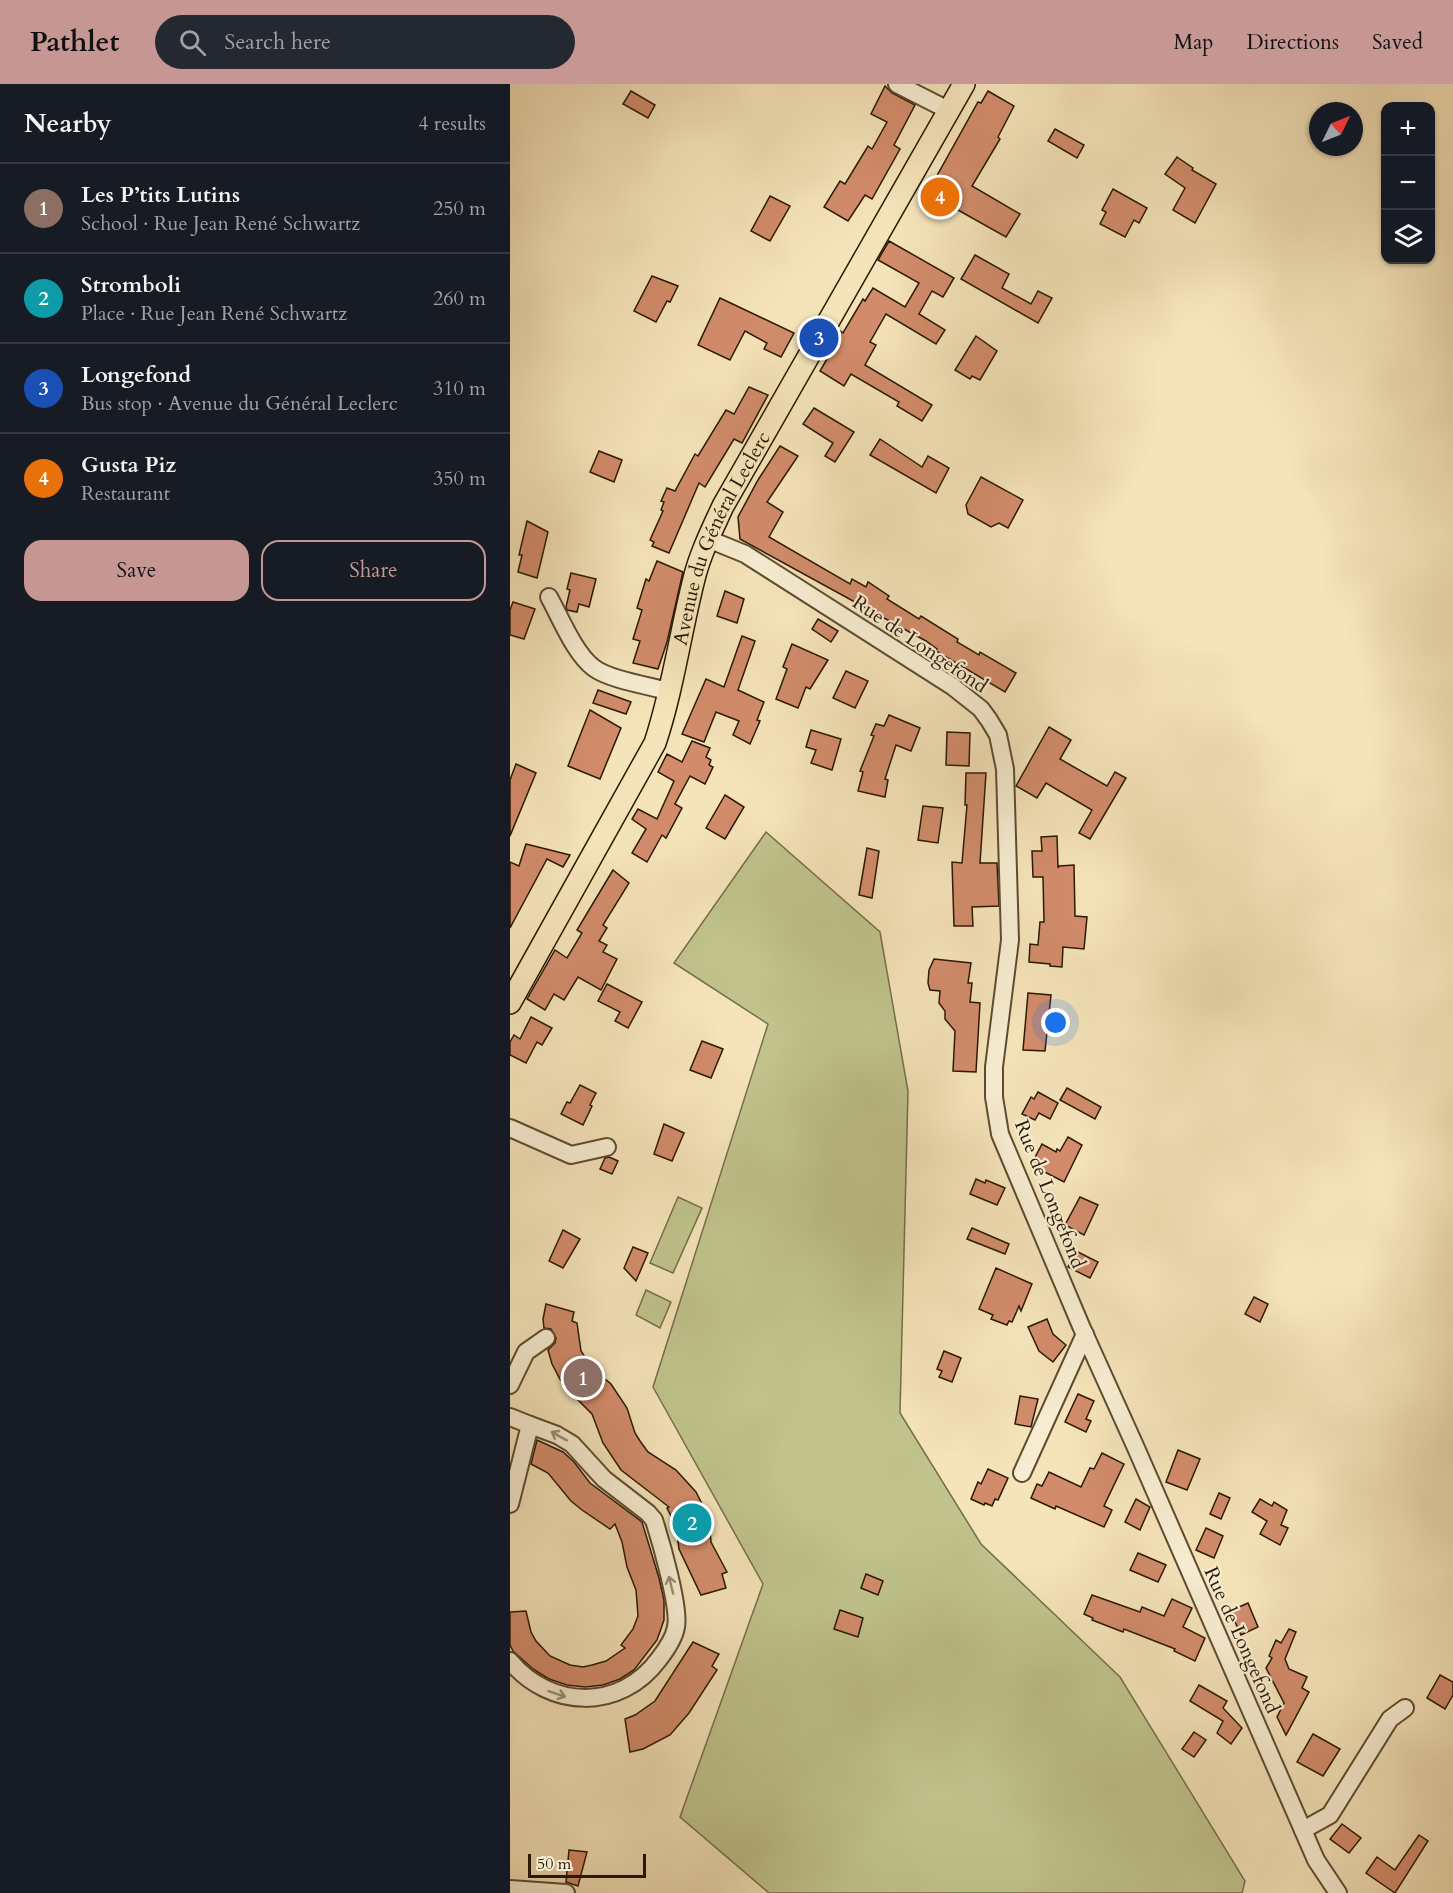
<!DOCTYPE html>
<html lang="en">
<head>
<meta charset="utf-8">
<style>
	:root { --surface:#171b24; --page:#242831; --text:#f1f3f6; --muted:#9ea1a6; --line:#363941; --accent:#c59692 }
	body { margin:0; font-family:Cardo,serif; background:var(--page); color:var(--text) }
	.controls { position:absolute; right:18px; top:18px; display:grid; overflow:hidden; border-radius:12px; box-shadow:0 2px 4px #0004 }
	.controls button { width:54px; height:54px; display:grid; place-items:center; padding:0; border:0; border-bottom:2px solid var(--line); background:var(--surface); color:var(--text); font:30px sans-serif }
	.compass { position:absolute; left:799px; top:18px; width:54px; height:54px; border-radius:50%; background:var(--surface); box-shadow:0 2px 4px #0004; rotate:47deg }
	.scale { position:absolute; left:18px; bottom:15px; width:118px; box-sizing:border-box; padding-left:6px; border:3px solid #2a1903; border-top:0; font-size:16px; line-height:21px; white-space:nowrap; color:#2a1903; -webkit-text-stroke:4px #f8edd2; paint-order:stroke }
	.you { position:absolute; left:546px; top:939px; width:21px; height:21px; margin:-15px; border:4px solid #fff; border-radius:50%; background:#1a73e8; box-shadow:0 0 0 9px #1a73e833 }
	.badge { display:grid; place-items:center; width:39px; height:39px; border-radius:50%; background:var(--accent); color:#fff; font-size:20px; font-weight:700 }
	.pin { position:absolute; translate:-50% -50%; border:3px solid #fff; box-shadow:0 2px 6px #0006 }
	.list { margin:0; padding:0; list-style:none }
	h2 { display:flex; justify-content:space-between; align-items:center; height:78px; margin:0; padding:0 24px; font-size:26px }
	h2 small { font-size:20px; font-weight:400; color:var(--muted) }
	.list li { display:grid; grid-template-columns:39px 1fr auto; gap:18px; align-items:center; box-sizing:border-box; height:90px; padding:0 24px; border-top:2px solid var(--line) }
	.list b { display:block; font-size:22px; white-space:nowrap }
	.list p { margin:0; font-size:20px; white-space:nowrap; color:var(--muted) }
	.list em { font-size:20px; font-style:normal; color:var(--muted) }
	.actions { display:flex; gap:12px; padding:18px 24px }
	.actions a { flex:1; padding:14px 0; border:2px solid var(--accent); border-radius:18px; text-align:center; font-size:21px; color:var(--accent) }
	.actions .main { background:var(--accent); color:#111 }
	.icon { flex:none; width:33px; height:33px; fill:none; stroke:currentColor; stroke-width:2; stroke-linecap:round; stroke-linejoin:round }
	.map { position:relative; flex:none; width:943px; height:1809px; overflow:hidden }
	header { display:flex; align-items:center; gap:36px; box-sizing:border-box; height:84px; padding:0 30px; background:var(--accent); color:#111 }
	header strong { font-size:28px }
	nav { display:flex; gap:33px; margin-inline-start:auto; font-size:21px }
	.search { width:420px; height:54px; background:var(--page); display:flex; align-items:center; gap:15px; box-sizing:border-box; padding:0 21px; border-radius:33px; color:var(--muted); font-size:22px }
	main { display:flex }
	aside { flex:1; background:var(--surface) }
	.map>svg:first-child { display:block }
	.green { fill:#c0c38c; stroke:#756e48; stroke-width:1.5 }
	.building { fill:#d28c6b; stroke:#2a1903; stroke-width:1.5 }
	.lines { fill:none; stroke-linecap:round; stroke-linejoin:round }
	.minor-casing { stroke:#5d4c30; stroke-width:20 }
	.major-casing { stroke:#2a1903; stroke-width:24 }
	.minor { stroke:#f8edd2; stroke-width:16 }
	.major { stroke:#f5e3b9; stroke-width:21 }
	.oneway { stroke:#9b8e75 }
	.labels { text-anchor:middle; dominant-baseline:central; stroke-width:4.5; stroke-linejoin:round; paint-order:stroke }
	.street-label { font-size:20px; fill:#2a1903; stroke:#f8edd2 }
</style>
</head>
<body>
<header>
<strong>Pathlet</strong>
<div class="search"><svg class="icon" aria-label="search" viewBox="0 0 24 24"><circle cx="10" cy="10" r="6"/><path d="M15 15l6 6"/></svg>Search here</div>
<nav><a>Map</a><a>Directions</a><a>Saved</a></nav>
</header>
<main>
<aside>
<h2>Nearby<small>4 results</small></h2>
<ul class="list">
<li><span class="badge" style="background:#8d6e63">1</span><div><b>Les P’tits Lutins</b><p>School · Rue Jean René Schwartz</p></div><em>250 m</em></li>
<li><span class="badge" style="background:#0f9aa8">2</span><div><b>Stromboli</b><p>Place · Rue Jean René Schwartz</p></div><em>260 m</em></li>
<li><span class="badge" style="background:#1a4fb4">3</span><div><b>Longefond</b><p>Bus stop · Avenue du Général Leclerc</p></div><em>310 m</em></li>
<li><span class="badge" style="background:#e8710a">4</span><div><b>Gusta Piz</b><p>Restaurant</p></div><em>350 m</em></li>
</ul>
<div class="actions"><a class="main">Save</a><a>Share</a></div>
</aside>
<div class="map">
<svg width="943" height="1809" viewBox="0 0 943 1809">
	<rect width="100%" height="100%" fill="#f5e3b9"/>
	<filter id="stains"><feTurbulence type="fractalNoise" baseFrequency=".00333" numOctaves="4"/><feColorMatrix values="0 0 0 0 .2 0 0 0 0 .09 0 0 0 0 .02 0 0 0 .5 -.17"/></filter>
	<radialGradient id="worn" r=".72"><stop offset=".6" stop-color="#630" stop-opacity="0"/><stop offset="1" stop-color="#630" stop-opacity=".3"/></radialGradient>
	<!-- green -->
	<g class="green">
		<path d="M256,748L370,848L398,1007L390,1329L471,1460L610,1593L735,1797L732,1809H259L170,1733L253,1500L143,1303L258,940L164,879Z"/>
		<path d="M168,1113L192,1124L163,1189L140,1179Z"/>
		<path d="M136,1206L161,1218L150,1244L126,1231Z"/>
	</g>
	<!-- building -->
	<g class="building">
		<path d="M375,2L382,9L405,21L384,61L390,65L362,115L355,111L338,137L314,123L330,97L335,100L358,62L362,65L377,38L361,30Z"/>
		<path d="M121,7L145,21L138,34L113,20Z"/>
		<path d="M478,7L504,22L488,53L490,55L462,102L510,130L496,153L439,121L441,119L419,106L468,18L471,19Z"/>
		<path d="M545,45L574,61L567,74L538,57Z"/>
		<path d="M667,73L683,84L682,86L706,100L685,139L663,126L675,104L655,90Z"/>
		<path d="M603,105L637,124L629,139L624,136L615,153L590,140L596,128L592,126Z"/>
		<path d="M260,112L280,122L260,157L241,147Z"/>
		<path d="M379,157L444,194L433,213L422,207L409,230L435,246L426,260L376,230L360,258L366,261L355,281L422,321L412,337L387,322L389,318L341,290L334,302L310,287L324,263L321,261L329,246L333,249L353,215L355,217L363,204L395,223L409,199L368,176Z"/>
		<path d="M465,171L499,190L492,204L521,220L528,207L542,214L528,239L451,195Z"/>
		<path d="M142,192L168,202L160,218L157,217L146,238L124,227Z"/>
		<path d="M210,214L284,249L271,273L254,265L257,259L235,247L220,276L188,261Z"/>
		<path d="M466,252L487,267L470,296L462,292L460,295L445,286Z"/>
		<path d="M239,303L258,311L232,359L224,355L195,403L189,399L159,469L142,462L144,458L140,456L153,427L151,426L154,418L151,417L157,404L165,407L185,370L188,372L216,326L224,330Z"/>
		<path d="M304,324L344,348L325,378L315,372L323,359L293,340Z"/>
		<path d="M370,355L412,383L418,372L439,384L426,409L360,371Z"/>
		<path d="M270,362L288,372L257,418L273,428L259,453L340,500L342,495L356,503L358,498L379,512L377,515L409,535L411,532L448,555L447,558L469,571L470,568L506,589L495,608L426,567L427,565L416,557L230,455L228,433L248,396Z"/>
		<path d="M89,367L112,376L104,398L80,388Z"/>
		<path d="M471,393L513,416L498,444L489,439L481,443L458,430L456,421Z"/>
		<path d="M17,437L38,448L27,494L8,488L12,471H9Z"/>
		<path d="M147,477L173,488L157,558L148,585L123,579L130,557L123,555L132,526L127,524L136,495L139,497Z"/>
		<path d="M61,489L86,495L79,523L69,520L67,528L57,526L56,523L60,506L57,505Z"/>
		<path d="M215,507L234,515L227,539L207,532Z"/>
		<path d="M3,518L25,525L14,555L0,551V526Z"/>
		<path d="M308,535L328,547L321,558L302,545Z"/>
		<path d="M232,552L245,557L228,606L254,618L247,636L250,637L240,660L223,651L229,637L206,628L194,658L172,650L196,595L214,603Z"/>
		<path d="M282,560L318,576L300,605L296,603L288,624L266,615L277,585L273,583Z"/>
		<path d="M336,587L358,597L345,624L323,614Z"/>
		<path d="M88,606L121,618L116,630L83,619Z"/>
		<path d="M80,626L111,644L90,695L58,682Z"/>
		<path d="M379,631L410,644L401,667L386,661L375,695L378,696L375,713L348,707L353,688L350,687L364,652L361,651L366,640L374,642Z"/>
		<path d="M539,643L561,656L550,675L597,702L605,688L616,694L580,755L569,749L582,726L536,699L527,714L506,702Z"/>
		<path d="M301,646L331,655L322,686L301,679L306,666L296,663Z"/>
		<path d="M437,648L460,649L459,682L436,681Z"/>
		<path d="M182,657L200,664L196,673L201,676L199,681L203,683L195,700L180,692L165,720L172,724L156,754L152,751L137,778L122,769L136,745L122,735L128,725L147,735L164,697L148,688L157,670L172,678Z"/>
		<path d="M6,680L26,689L0,752V696Z"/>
		<path d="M456,689H476L470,779H487L489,822L462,823L463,842H444L442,778L452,779L457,721H455Z"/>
		<path d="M215,711L234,723L215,755L196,744Z"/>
		<path d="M413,722L433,724L428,759L408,756Z"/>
		<path d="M547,752L548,784L549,782L564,781L565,832L577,833L574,865L553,863L552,883L540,882V880L519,878L520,860L528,861L530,838H534L533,793H523L522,767H532L531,753Z"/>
		<path d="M16,760L60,771L53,783L37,775L0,844V778L9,782Z"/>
		<path d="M357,764L369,767L362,814L349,811Z"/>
		<path d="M103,786L119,799L93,841L97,844L89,857L97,861L93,868L107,875L91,906L68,893L54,916L44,910L35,926L17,915L45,866L57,874L72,849L67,846Z"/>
		<path d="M424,875L461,879L458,899H462L460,918L470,919L466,988L443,987L445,947L435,935V927L429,919L430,907L420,906L418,899L419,886Z"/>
		<path d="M97,900L132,918L118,944L105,937L110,928L88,917Z"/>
		<path d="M518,909L541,911L535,967L513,966Z"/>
		<path d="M21,933L42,944L32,961L27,958L16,979L0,971V958L4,951L10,955Z"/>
		<path d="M192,957L213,965L201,994L180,986Z"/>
		<path d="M70,1001L86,1009L80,1021L82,1022L73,1041L51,1030L57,1018L60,1019Z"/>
		<path d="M557,1004L591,1023L585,1035L550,1016Z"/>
		<path d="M528,1008L548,1019L540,1035L529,1029L525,1036L512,1030L521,1013L524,1015Z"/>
		<path d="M154,1040L174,1049L162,1077L144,1070Z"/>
		<path d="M558,1053L572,1061L554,1098L521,1081L532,1060L546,1068L547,1065L550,1067Z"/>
		<path d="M99,1073L108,1077L102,1090L90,1085L95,1074Z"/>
		<path d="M466,1095L475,1099L476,1096L495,1104L487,1121L460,1110Z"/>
		<path d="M570,1113L588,1121L574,1151L555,1141Z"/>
		<path d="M462,1144L499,1160L495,1170L457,1155Z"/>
		<path d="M53,1146L70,1155L53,1184L39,1177Z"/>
		<path d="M123,1163L138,1169L126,1197L114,1184Z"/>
		<path d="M566,1167L588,1178L580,1194L558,1183Z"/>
		<path d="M486,1184L522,1200L511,1227L509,1222L502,1238L499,1237L497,1241L481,1235L483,1231L469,1225Z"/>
		<path d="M744,1213L758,1220L750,1238L735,1230Z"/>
		<path d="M36,1220L64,1228L62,1237L67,1239L71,1267L82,1284L101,1300L117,1324L125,1349L130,1357L138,1368L166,1386L186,1408L199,1434L201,1458L217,1488L212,1490L216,1504L191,1511L169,1465L166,1442L157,1424L159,1423L111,1386L93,1359L82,1330L56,1304L50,1295L42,1280L38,1266L45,1259L46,1254L41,1245L34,1244L33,1235Z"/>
		<path d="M537,1235L543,1250L556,1261L543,1278L529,1267L518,1243Z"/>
		<path d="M434,1267L451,1274L442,1298L429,1293L432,1287L427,1285Z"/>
		<path d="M568,1310L584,1317L576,1335L581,1337L576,1348L555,1338Z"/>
		<path d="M510,1312L528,1315L521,1343L505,1340Z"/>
		<path d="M27,1356L53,1368L64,1378L80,1399L132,1438L149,1494L154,1516V1536L147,1556L124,1586L110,1595L93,1601L75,1603L57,1601L39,1595L23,1585L3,1567L0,1561V1528L16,1527L21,1548L26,1557L40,1572L60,1581L73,1583L82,1581L96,1577L115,1564L111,1561L123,1545L128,1532L126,1506L117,1483L112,1458L105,1440L100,1445L72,1426L61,1417L38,1389L21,1380Z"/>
		<path d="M668,1366L690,1375L677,1406L656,1398Z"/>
		<path d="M592,1369L614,1380L594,1422L602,1426L594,1443L546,1422L545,1425L521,1414L527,1400L532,1402L539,1388L571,1403L580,1384L584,1385Z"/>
		<path d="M478,1385L498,1394L488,1416L485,1415L482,1422L475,1419L474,1421L461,1415L468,1398L471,1400Z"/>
		<path d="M709,1409L720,1414L711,1435L700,1430Z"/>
		<path d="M626,1415L640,1423L630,1446L615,1438Z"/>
		<path d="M750,1415L762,1422L764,1418L777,1426L771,1441L778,1444L770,1461L750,1450L757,1437L742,1428Z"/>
		<path d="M696,1444L713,1452L704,1474L686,1466Z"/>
		<path d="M628,1469L656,1481L648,1498L620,1486Z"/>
		<path d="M356,1490L373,1497L368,1511L351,1504Z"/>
		<path d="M582,1511L630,1528L632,1523L654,1532L662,1515L682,1524L673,1543L695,1554L685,1577L664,1567L665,1565L614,1545L613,1548L582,1536L583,1534L574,1530Z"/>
		<path d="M738,1519L748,1543L731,1551L720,1527Z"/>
		<path d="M330,1526L353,1534L348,1553L324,1545Z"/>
		<path d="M779,1545L786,1548L775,1575L779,1585L797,1593L792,1604L799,1608L776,1651L767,1633L774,1619L756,1584L762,1574L759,1572L766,1556L771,1559Z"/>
		<path d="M183,1558L209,1570L202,1582L207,1586L179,1629L160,1651L133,1665L120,1668L115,1635L125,1631L145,1617Z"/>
		<path d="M930,1591L943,1598V1611L935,1625L917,1614Z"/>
		<path d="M689,1601L717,1617L713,1624L732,1644L721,1660L707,1649L713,1637L680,1617Z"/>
		<path d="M684,1648L696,1656L684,1673L672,1665Z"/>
		<path d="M803,1650L830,1665L813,1692L787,1678Z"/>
		<path d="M832,1740L851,1754L839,1769L820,1755Z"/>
		<path d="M909,1751L918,1757L885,1809L856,1789L867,1773L885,1786Z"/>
		<path d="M59,1766L77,1768L68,1802L56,1798Z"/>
	</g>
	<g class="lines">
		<defs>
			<g id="minor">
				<path d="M387,0L438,26"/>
				<path d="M198,455L235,470L442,602L471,625L479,636L488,651L495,685L500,856L484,983V1013L490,1050L571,1242L626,1364L806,1776L828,1809"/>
				<path d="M39,513C51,535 65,570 84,584C100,596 141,602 161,608"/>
				<path d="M0,1044L61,1071L97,1063"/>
				<path d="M0,1301L16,1268L36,1254"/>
				<path d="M0,1333L20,1341L0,1420"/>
				<path d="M512,1389L575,1250"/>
				<path d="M0,1577C40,1625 110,1628 149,1575C156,1566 164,1555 166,1543C170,1524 151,1458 144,1436L138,1429L94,1395L62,1360L47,1351L20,1341"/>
				<path d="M793,1746L820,1731L880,1635L895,1624"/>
				<path d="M0,1805L56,1809"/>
			</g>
			<g id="major">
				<path id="s1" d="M0,919L145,659C163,605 170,550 184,495C190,470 202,446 213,422L454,0"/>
			</g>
		</defs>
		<!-- minor casing -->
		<use href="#minor" class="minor-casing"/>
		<!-- major casing -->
		<use href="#major" class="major-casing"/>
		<!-- minor -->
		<use href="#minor" class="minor"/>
		<!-- major -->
		<use href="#major" class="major"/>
	</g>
	<!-- one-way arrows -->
	<defs><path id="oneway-shaft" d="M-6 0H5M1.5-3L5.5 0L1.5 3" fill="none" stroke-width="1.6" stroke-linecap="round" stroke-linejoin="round" transform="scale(1.5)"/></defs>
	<g class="oneway">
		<use href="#oneway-shaft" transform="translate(49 1352) rotate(-151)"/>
		<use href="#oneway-shaft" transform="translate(161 1501) rotate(-104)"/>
		<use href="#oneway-shaft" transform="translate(47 1610) rotate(18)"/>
	</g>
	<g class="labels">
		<!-- street labels -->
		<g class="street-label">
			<text stroke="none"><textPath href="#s1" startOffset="514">Avenue du Général Leclerc</textPath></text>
			<text transform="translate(410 560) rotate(34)">Rue de Longefond</text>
			<text transform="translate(540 1110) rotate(68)">Rue de Longefond</text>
			<text transform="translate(732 1556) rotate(66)">Rue de Longefond</text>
		</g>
	</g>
	<rect width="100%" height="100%" filter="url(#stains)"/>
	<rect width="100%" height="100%" fill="url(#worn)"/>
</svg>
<div class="controls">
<button>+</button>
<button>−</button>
<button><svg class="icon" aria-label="layers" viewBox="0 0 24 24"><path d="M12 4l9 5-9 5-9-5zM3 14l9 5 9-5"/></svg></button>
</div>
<svg class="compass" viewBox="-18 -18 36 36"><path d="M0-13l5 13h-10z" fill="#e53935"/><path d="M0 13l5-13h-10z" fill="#9ea1a6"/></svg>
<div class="scale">50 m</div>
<div class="you"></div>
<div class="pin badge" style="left:73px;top:1294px;background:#8d6e63">1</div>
<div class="pin badge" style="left:182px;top:1439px;background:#0f9aa8">2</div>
<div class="pin badge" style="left:309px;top:254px;background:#1a4fb4">3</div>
<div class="pin badge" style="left:430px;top:113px;background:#e8710a">4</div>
</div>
</main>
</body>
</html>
